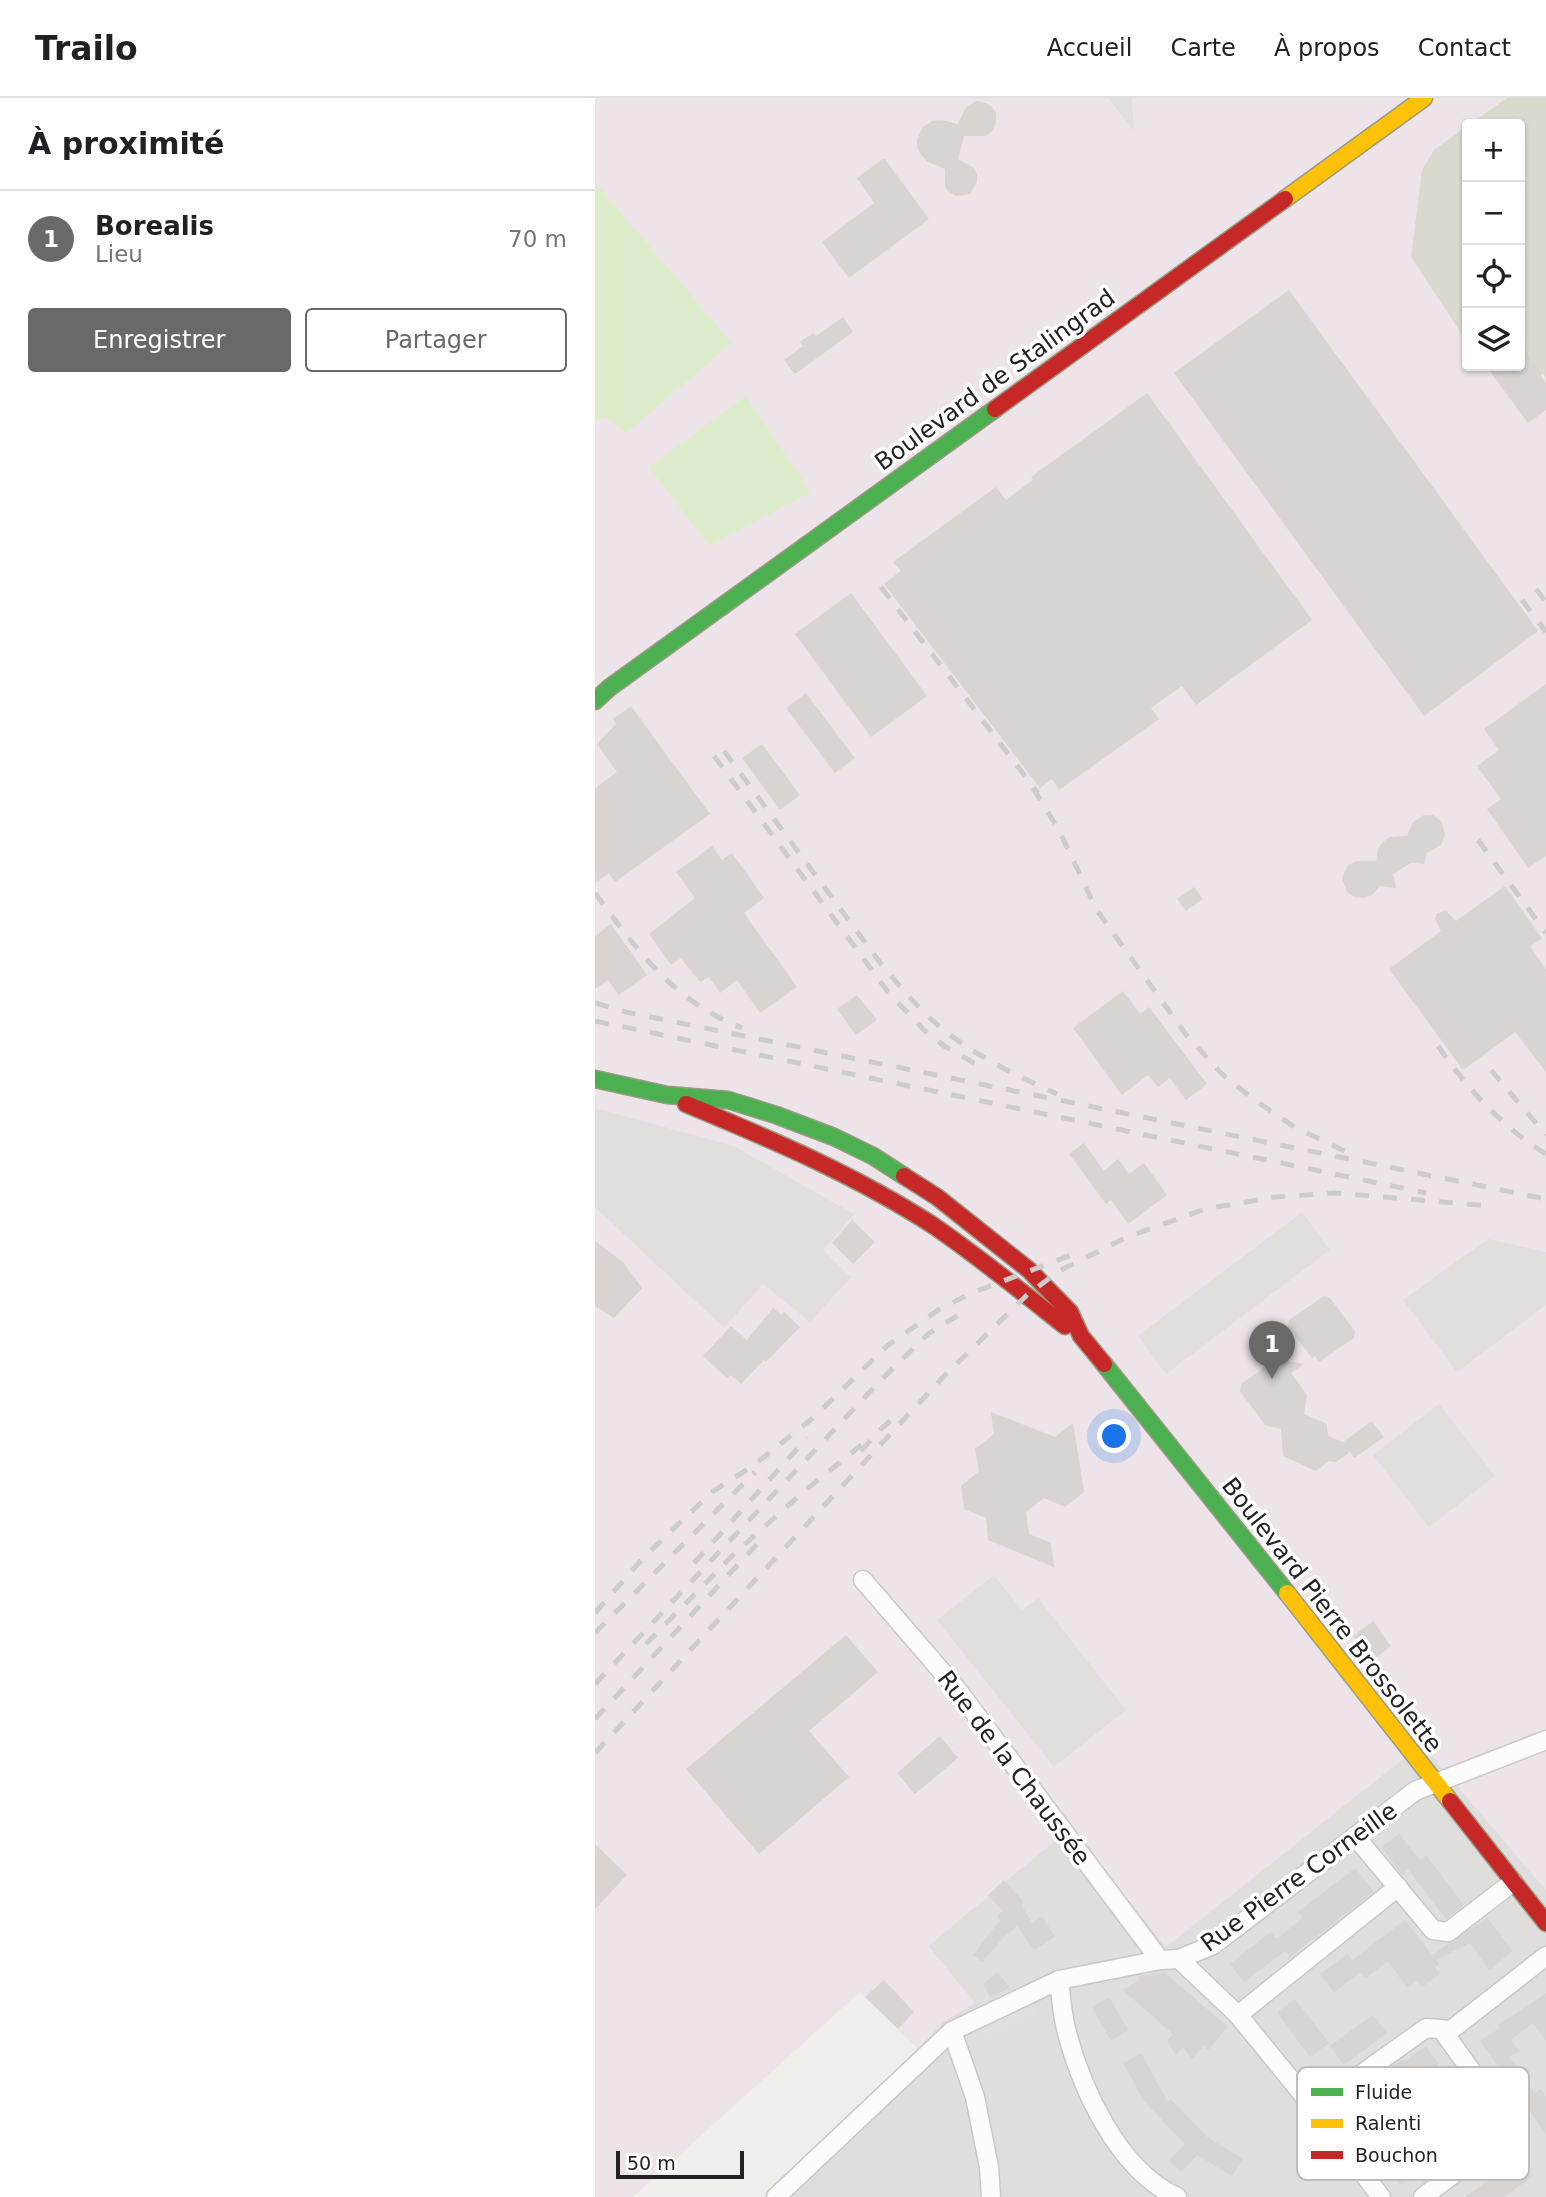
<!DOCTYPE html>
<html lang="fr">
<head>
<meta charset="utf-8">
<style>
	:root { --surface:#fff; --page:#f2f2f2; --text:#202124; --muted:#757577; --line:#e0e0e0; --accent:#6a6968 }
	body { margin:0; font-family:"DejaVu Sans",sans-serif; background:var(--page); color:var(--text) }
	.controls { position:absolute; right:21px; top:21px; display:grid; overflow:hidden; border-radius:7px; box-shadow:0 2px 5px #0004 }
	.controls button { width:63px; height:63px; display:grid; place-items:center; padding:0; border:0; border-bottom:2px solid var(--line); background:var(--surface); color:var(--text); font:35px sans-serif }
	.scale { position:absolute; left:21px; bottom:18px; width:128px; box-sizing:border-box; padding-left:7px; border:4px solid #222; border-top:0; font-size:19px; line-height:24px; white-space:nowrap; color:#222; -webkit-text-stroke:5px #fff; paint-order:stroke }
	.you { position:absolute; left:520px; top:1339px; width:24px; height:24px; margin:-18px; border:5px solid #fff; border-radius:50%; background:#1a73e8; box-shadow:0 0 0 10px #1a73e833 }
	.badge { display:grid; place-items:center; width:46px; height:46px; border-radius:50%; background:var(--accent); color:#fff; font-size:23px; font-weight:700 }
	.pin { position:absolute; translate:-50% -58px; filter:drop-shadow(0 2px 4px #0008) }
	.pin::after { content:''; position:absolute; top:37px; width:24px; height:21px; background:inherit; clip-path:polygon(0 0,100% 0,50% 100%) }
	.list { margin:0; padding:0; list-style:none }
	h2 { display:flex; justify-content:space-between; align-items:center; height:91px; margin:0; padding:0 28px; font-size:30px }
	h2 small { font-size:23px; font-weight:400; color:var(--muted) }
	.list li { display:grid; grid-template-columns:46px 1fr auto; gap:21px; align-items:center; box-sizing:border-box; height:98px; padding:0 28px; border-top:2px solid var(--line) }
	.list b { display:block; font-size:26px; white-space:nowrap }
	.list p { margin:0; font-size:23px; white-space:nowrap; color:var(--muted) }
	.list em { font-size:23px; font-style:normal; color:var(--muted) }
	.actions { display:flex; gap:14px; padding:21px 28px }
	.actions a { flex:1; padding:16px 0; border:2px solid var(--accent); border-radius:7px; text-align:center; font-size:24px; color:var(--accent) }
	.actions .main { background:var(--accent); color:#fff }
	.icon { flex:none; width:38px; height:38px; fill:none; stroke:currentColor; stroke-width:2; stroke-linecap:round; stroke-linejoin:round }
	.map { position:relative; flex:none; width:951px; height:2099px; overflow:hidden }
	header { display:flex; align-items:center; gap:42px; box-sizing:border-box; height:98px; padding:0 35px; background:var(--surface); border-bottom:2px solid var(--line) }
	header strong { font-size:33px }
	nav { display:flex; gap:38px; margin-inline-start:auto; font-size:24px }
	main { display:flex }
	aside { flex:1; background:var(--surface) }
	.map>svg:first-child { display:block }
	.residential { fill:#dfdedc }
	.industrial { fill:#ede4e9; fill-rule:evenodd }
	.construction { fill:#d9d9cd }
	.grass { fill:#ddeccb }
	.parking { fill:#e0dfde }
	.building { fill:#d7d4d2; fill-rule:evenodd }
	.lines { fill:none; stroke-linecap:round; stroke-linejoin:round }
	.street-casing { stroke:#c9c8c7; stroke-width:21 }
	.fast-casing { stroke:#999a82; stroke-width:19 }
	.slow-casing { stroke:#999a82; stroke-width:19 }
	.jam-casing { stroke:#999a82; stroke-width:19 }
	.street { stroke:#fdfcfc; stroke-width:18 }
	.fast { stroke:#4caf50; stroke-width:16 }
	.slow { stroke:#ffc107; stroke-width:16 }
	.jam { stroke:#c62828; stroke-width:16 }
	.rail { stroke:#ccc; stroke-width:5; stroke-dasharray:14 14; stroke-linecap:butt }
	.labels { text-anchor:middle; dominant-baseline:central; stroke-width:7; stroke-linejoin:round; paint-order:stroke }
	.street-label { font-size:24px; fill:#222; stroke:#fff }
	.key { fill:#fff; stroke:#bdbdbd; stroke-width:2 }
	.key-label { font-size:19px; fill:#222 }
</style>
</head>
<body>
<header>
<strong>Trailo</strong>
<nav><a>Accueil</a><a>Carte</a><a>À propos</a><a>Contact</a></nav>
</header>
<main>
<aside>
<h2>À proximité<small></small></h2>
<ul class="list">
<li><span class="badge">1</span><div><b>Borealis</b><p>Lieu</p></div><em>70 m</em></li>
</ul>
<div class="actions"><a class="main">Enregistrer</a><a>Partager</a></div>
</aside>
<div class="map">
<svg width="951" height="2099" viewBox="0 0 951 2099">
	<rect width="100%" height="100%" fill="#f0eeeb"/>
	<!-- residential -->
	<path class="residential" d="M827,1646L951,1792V2099H184L349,1923L380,1905L333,1848L475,1730Z"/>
	<!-- industrial -->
	<path class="industrial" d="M0,0H951V1792L827,1646L571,1849L475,1730L333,1848L380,1905L349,1923L315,1959L321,1949L265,1894L38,2099H0ZM872,26H925V268H872Z"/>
	<!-- construction -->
	<g class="construction">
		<path d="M912,0H951V280L925,244V26H875Z"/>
		<path d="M872,28V240L870,241L816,159L827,72L839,52Z"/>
	</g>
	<!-- grass -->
	<g class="grass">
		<path d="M0,89H4L137,245L31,335L9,319L0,325Z"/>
		<path d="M151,298L216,394L114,448L54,369Z"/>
	</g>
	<!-- parking -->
	<g class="parking">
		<path d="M513,0H537L539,33Z"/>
		<path d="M0,1010L139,1048L259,1116L228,1152L256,1179L215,1224L168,1186L129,1230L0,1109Z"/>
		<path d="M707,1114L735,1152L571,1276L543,1238Z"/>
		<path d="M893,1141L951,1154V1207L862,1274L808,1202Z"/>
		<path d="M844,1306L900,1378L834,1429L778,1357Z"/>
		<path d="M399,1477L427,1512L443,1500L531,1612L459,1669L342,1522Z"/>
		<path d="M436,1903L443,1915L393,1942L386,1930Z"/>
	</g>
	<!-- building -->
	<g class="building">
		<path d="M382,3L391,5L397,9L401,15V25L398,32L391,38H369L363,61L379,70L382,77V84L375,96L361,98L353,93L350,88V71L333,64L326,57L322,49V41L328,29L337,23L347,22L363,26L371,9Z"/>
		<path d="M289,60L334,121L254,180L227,144L279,105L262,80Z"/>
		<path d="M694,192L943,533L829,618L579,275Z"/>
		<path d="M248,219L258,234L200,276L189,262L208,248L205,244L218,235L221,238Z"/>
		<path d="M925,244L947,275L946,278L951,285V312L933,325L891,268H925Z"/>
		<path d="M552,295L717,522L601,607L587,588L556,610L564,621L464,692L457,681L445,690L289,486L306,473L298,464L401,389L411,402L438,382L436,379Z"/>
		<path d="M256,495L332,598L276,639L200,536Z"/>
		<path d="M951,586V758L933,770L892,711L906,701L882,668L904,652L889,631Z"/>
		<path d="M211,595L260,660L240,675L191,610Z"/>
		<path d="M36,608L115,716L20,784L14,775L0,785V690L22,674L2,646L21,626L18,621Z"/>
		<path d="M167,646L205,697L185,712L147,660Z"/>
		<path d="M829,717H838L846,723L850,736L846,747L832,755L829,766L816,765L798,776L801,790L785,788L777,797L768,800L759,799L752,794L747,780L753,767L762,763H781L783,751L788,744L795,739L812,738L818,724Z"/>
		<path d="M117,748L127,762L137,755L169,800L149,815L202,889L165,915L142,882L125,895L114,879L105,884L86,860L76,867L54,836L100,800L81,774Z"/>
		<path d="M910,788L947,840L935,849L951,871V974L920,934L868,972L794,871L846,833L840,821L842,815L851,813L861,823Z"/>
		<path d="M599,789L608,801L591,813L582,801Z"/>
		<path d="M16,826L52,877L24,897L13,882L0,891V838Z"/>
		<path d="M528,893L545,916L554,909L612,986L591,1002L575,980L563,989L553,977L527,997L478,930Z"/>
		<path d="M262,897L282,922L261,937L242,911Z"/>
		<path d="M489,1045L509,1073L523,1061L534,1076L549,1065L572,1097L533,1126L516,1102L511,1106L474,1056Z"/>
		<path d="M257,1122L280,1144L258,1166L237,1145Z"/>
		<path d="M0,1143L29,1165L47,1190L19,1220L0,1208Z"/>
		<path d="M729,1198L735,1200L760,1233L759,1240L724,1264L720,1258L717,1260L693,1229L694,1222Z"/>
		<path d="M178,1210L186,1217L189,1214L205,1229L171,1264L169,1262L146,1286L136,1277L133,1281L108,1258L136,1228L152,1242Z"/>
		<path d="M681,1261L709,1266L696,1275L712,1297L709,1316L732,1326L733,1338L748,1344L777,1323L789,1339L759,1360L755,1354L741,1364L734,1363L721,1373L688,1358L686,1331L670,1327L645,1293L646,1286Z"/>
		<path d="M396,1314L460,1339L478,1325L489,1394L470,1409L449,1400L431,1414L434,1436L456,1445L459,1469L393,1442L391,1420L369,1411L366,1388L384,1373L380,1351L399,1336Z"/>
		<path d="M778,1523L796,1548L778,1562L758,1538Z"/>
		<path d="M251,1537L283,1574L214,1633L254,1679L164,1756L91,1671Z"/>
		<path d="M345,1638L363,1660L320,1696L302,1675Z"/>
		<path d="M804,1736L825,1762L831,1757L869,1807L851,1821L813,1771L807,1777L786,1749Z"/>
		<path d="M0,1746L32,1777L0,1811Z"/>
		<path d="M760,1770L779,1794L695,1859L690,1853L649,1884L635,1866L676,1834L681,1841L694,1831L708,1820L703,1814Z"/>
		<path d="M409,1782L428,1803L427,1808L437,1825L447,1818L460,1839L439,1852L422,1828L409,1839L387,1864L378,1857L398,1831L406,1823L402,1818L408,1813L393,1797Z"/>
		<path d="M892,1820L918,1853L894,1872L875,1845L841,1862L844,1866L840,1869L845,1876L827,1889L822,1883L812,1890L793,1863L771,1880L766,1874L739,1894L725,1876L752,1856L757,1862L810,1822L837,1857Z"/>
		<path d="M402,1874L415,1890L395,1899L388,1886Z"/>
		<path d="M570,1875L633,1929L613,1952L608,1948L597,1961L588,1949L581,1957L572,1943L578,1936L528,1892L544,1882V1878Z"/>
		<path d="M289,1882L319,1914L303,1931L270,1899Z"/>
		<path d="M951,1895V1943L938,1925L916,1942L924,1953L915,1959L940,1995L946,1991L951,1999V2036L885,1943L905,1930L903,1927Z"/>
		<path d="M514,1899L533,1932L516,1943L497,1909Z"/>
		<path d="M700,1901L734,1945L715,1959L682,1914Z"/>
		<path d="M778,1917L792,1935L749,1967L735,1948Z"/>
		<path d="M831,1948L887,2031L806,2087L789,2064L814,2046L790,2014L785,2017L768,1990L806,1962L808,1964ZM832,1985L854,2019L834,2035L826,2023L819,2027L804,2004Z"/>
		<path d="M546,1955L573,2004L576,2001L612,2039L648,2061L637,2078L602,2057L586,2074L574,2063L590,2046L549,2003L528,1965Z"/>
		<path d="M924,2060L937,2079L909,2099H870Z"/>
	</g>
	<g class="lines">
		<defs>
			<g id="street">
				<path d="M268,1482L361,1590L565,1862"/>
				<path d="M760,1738L838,1832L853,1834L918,1784"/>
				<path d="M584,1861L643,1917L719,2010L786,2099"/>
				<path d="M464,1882C466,1898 467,1915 471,1931C486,1990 523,2072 582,2099"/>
				<path d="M643,1917L803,1789"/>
				<path d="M357,1933L380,1999L394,2069L396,2099"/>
				<path d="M719,2010L831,1930L856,1932L951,1858"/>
				<path d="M181,2099L357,1933L464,1882L565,1862L584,1861L618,1847L820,1693L951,1642"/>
				<path d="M828,2099L909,2038L911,2021L847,1932"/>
			</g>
			<g id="fast">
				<path d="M0,603L14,590L400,311"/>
				<path d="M0,981L72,997L133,1002L181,1017L239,1039L278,1058L309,1078"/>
				<path d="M509,1266L692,1495"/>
			</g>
			<g id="slow">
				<path d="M690,101L829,0"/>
				<path d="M692,1495L855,1703"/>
			</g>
			<g id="jam">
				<path d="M400,311L690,101"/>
				<path d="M91,1006C176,1041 262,1078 339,1128C384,1159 427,1194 470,1228"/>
				<path d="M309,1078L342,1099L434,1172L475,1214L486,1238L509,1266"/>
				<path d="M855,1703L951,1825"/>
			</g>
		</defs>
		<!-- street casing -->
		<use href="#street" class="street-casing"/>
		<!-- fast casing -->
		<use href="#fast" class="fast-casing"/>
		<!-- slow casing -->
		<use href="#slow" class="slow-casing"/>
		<!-- jam casing -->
		<use href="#jam" class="jam-casing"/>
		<!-- street -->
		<use href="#street" class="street"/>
		<!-- fast -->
		<use href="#fast" class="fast"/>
		<!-- slow -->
		<use href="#slow" class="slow"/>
		<!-- jam -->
		<use href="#jam" class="jam"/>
		<!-- rail -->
		<g class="rail">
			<path d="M286,489L443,695"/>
			<path d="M941,491L951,504"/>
			<path d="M927,502L951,534"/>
			<path d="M129,653L286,866C308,892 330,919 358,939C390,963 426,979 462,996"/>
			<path d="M119,658L293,894L329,932L349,948L381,966"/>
			<path d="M438,690L465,734L501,811L592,938L628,977L658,1001L701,1030L752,1054"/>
			<path d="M883,742L951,835"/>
			<path d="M0,795C42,852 78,903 147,930"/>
			<path d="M0,905L31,914L951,1101"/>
			<path d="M0,923L831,1095"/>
			<path d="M843,948C872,990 907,1029 951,1056"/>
			<path d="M896,972L951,1037"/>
			<path d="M266,1353L286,1331L303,1316"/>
			<path d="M99,1465L212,1340"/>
			<path d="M0,1515L48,1460L117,1394L159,1367L218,1320L292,1248L346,1210L377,1195L479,1156"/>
			<path d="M0,1535L160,1374"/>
			<path d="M51,1546L138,1457L207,1395L270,1344"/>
			<path d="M0,1586L286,1282L333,1236L365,1216"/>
			<path d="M0,1621L163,1445"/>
			<path d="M0,1655L351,1276L432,1197L464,1173L532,1139L610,1111L680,1099L740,1095L896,1108"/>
		</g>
	</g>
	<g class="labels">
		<!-- street labels -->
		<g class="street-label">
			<text transform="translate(400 282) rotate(-36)">Boulevard de Stalingrad</text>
			<text transform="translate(737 1517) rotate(52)">Boulevard Pierre Brossolette</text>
			<text transform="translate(419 1670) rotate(53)">Rue de la Chaussée</text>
			<text transform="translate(704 1779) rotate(-36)">Rue Pierre Corneille</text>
		</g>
	</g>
	<!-- legend -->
	<rect x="702" y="1969" width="232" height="113" rx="10" class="key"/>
	<rect x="716" y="1990" width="32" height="8" fill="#4caf50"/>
	<rect x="716" y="2021" width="32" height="9" fill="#ffc107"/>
	<rect x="716" y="2053" width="32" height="8" fill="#c62828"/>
	<g class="key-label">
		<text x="760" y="2001">Fluide</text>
		<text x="760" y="2032">Ralenti</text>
		<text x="760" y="2064">Bouchon</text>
	</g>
</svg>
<div class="controls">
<button>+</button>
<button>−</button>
<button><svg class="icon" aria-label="locate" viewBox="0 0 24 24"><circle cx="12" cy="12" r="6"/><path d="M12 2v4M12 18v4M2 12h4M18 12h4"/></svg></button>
<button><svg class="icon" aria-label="layers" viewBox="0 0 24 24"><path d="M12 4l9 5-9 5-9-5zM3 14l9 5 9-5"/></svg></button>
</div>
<div class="scale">50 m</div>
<div class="you"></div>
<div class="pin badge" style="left:677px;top:1281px">1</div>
</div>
</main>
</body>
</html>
